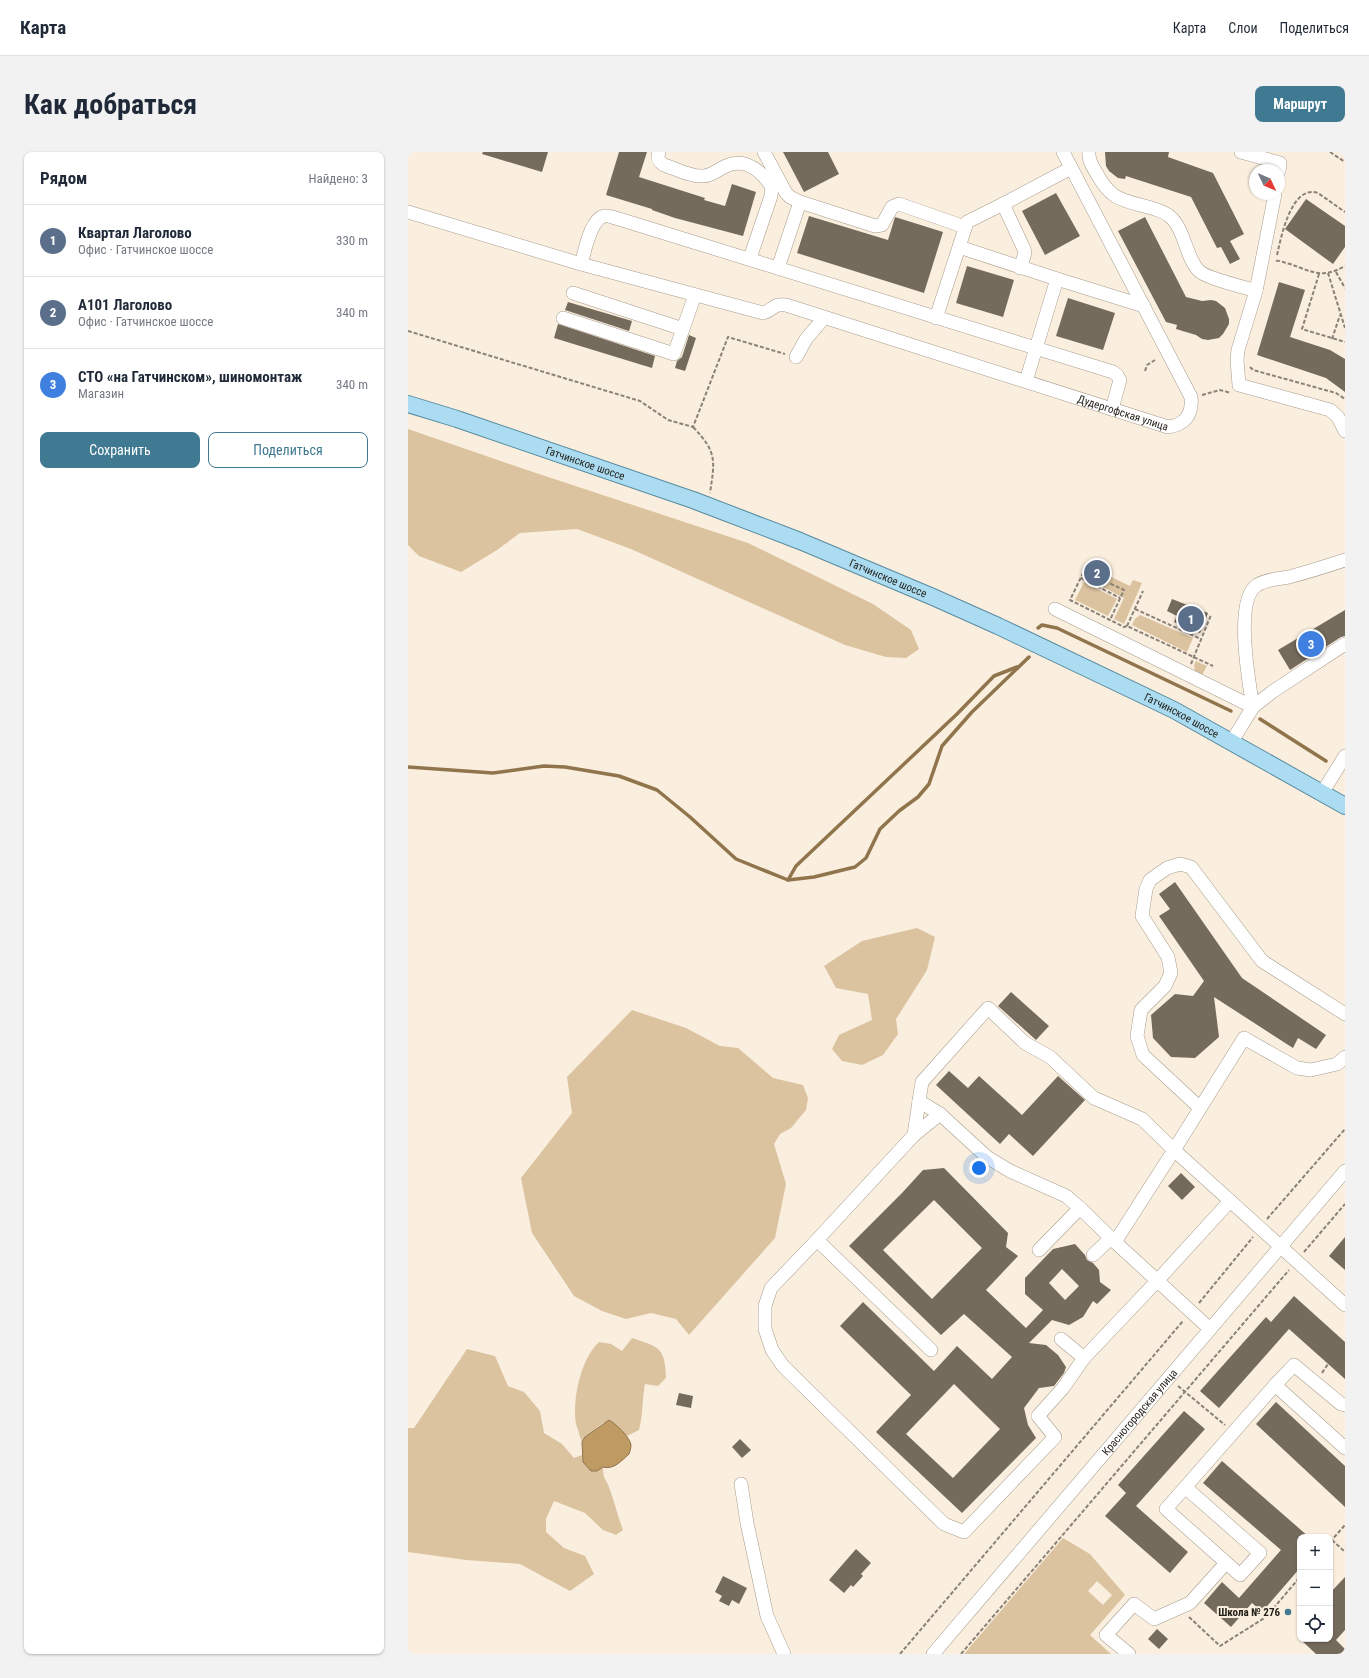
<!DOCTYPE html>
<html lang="ru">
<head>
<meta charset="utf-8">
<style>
	:root { --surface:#fff; --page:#f2f2f3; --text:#1f2937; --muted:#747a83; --line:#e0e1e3; --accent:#3f7992 }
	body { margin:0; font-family:"Roboto Condensed",sans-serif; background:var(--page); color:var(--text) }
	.controls { position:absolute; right:12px; bottom:12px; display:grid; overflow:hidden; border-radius:8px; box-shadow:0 1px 3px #0004 }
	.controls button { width:36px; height:36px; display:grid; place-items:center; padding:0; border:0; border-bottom:1px solid var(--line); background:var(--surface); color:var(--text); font:20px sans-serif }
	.compass { position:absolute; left:841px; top:12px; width:36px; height:36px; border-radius:50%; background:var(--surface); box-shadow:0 1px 3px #0004; rotate:134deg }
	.you { position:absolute; left:571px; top:1016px; width:14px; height:14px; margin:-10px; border:3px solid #fff; border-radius:50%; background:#1a73e8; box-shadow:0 0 0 6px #1a73e833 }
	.badge { display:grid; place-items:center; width:26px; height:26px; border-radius:50%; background:var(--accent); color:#fff; font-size:13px; font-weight:700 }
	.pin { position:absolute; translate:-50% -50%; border:2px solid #fff; box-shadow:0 1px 4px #0006 }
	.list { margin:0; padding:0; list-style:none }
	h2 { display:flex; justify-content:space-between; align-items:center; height:52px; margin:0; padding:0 16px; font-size:17px }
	h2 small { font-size:13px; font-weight:400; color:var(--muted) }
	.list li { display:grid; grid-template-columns:26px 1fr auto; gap:12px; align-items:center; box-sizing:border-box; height:72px; padding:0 16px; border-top:1px solid var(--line) }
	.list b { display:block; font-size:15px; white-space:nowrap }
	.list p { margin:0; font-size:13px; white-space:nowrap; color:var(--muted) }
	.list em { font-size:13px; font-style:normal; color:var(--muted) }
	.actions { display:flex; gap:8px; padding:12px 16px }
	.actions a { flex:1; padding:9px 0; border:1px solid var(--accent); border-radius:8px; text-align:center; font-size:14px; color:var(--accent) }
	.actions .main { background:var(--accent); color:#fff }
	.icon { flex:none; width:22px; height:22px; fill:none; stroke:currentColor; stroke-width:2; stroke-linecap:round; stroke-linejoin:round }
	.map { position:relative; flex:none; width:937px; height:1502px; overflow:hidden; border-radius:8px }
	header { display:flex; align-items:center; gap:24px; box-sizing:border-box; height:56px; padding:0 20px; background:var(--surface); border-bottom:1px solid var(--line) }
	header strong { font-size:19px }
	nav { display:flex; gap:22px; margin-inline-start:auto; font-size:14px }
	.intro { display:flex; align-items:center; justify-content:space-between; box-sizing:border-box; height:96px; padding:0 24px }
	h1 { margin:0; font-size:28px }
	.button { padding:10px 18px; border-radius:8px; background:var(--accent); color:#fff; font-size:14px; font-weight:700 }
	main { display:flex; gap:24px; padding:0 24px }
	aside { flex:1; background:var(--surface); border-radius:8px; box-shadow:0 1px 3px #0004 }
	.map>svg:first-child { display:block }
	.green { fill:#dcc3a0; fill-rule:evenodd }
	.water { fill:#bf9a63; stroke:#90744c }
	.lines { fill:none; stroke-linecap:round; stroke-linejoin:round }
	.stream { stroke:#90744c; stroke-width:3.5 }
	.building { fill:#756b5d; fill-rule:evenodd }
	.minor-casing { stroke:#a79c8d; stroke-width:14 }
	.major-casing { stroke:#578a9f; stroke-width:18 }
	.path { stroke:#8a8277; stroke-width:2; stroke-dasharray:4 2; stroke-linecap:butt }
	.minor { stroke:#fff; stroke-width:13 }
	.major { stroke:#acdcf1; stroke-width:16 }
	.poi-dot { fill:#3f7992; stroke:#faeede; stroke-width:1.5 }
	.labels { text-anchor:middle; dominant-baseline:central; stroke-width:4; stroke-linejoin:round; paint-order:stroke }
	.street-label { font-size:11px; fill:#211d17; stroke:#faeede }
	.poi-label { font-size:11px; font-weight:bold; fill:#211d17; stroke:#faeede; text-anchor:end }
</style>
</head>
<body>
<header>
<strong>Карта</strong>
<nav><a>Карта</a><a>Слои</a><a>Поделиться</a></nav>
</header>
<div class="intro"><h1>Как добраться</h1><a class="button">Маршрут</a></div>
<main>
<aside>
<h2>Рядом<small>Найдено: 3</small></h2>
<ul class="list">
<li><span class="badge" style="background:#5c6f8a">1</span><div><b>Квартал Лаголово</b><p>Офис · Гатчинское шоссе</p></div><em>330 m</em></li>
<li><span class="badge" style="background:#5c6f8a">2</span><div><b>А101 Лаголово</b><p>Офис · Гатчинское шоссе</p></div><em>340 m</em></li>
<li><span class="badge" style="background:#3f7fe0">3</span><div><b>СТО «на Гатчинском», шиномонтаж</b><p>Магазин</p></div><em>340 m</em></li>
</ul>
<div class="actions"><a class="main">Сохранить</a><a>Поделиться</a></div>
</aside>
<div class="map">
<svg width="937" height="1502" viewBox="0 0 937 1502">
	<rect width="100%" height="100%" fill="#faeede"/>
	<!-- green -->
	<g class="green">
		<path d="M0,277L116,317L340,391L465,452L503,478L511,497L498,506L478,505L437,493L223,397L169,377L112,381L89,398L53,420L11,404L0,393Z"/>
		<path d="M699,423L722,434L725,428L734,431L716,472L706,467L716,446L693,434Z"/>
		<path d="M676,430L709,447L700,464L667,448Z"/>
		<path d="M732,463L785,486L779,500L724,473L727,467Z"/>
		<path d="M788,509L799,514L794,523L787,519L786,513Z"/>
		<path d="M509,776L527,785L519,818L488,867L490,882L475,903L454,913L434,909L424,897L431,883L464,868L460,842L428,836L416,814L454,789Z"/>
		<path d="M224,858L278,876L312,894L330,896L365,926L395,933L400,946L398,958L383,976L372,982L366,992L378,1032L367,1086L281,1183L268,1167L243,1161L218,1167L194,1159L166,1144L124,1081L113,1026L164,961L159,925Z"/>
		<path d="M224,1186C251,1195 257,1195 258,1226L250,1234L237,1232C234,1248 235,1263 231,1278L219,1284L213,1280L210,1274L195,1271L177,1285L174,1290C172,1285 170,1278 168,1272C164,1248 173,1206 191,1190L203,1192L214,1199Z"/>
		<path d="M59,1197L87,1204L100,1234L116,1240L132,1259L136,1281L154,1292L166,1306L174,1303L175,1310L195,1315C195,1329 199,1327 202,1338C207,1352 210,1365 215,1378L208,1383L195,1378L177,1361L146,1349L138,1367V1380L156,1396L177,1404L186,1422L162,1439L112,1412L58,1408L0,1400V1276H6Z"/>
		<path d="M655,1386L682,1402L717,1443L682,1483L703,1502H556ZM689,1429L704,1443L695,1453L680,1439Z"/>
	</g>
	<!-- water -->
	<path class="water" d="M201,1268C208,1272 222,1285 223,1293C223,1295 222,1300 221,1302C213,1309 206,1318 195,1315L189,1319H183L175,1310L174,1290L177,1285Z"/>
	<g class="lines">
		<!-- stream -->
		<g class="stream">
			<path d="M630,476L634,473L649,476L823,559"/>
			<path d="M852,567L918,609"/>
			<path d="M0,615L85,621L136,614L157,615L211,624L249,638L282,665L328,707L380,728L406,725L447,715L458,706L472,677L491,659L510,645L521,632L534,594L564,560L621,505"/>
			<path d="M380,728L388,714L549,562L586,524L609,515"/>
		</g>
	</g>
	<!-- building -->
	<g class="building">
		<path d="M75,0H140L134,20L74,2Z"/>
		<path d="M211,0H239L231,25L297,46L296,48L317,54L324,32L348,40L335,84L267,66L244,58V57L198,43Z"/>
		<path d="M375,0H420L431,22L396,40Z"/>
		<path d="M697,0H761L760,5L805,21L836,82L822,89L832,107L822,112L813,95L809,96L783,45L718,24L717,27L710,26L701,19L698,14Z"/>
		<path d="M648,41L672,84L637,103L614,59Z"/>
		<path d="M898,47L937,74V95L925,112L877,77Z"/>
		<path d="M401,64L480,88L487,65L535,80L516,141L389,101Z"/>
		<path d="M737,65L778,145L794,149L803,148L808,149L817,156L821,167V172L815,182L811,186L800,188L794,187L788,183L768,177L769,173L758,170L710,79Z"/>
		<path d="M559,114L606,128L595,165L548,151Z"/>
		<path d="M871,130L897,138L882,185L922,198L937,207V240L918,226L849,203Z"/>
		<path d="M660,146L707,161L695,198L648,184Z"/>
		<path d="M160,150L224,169L221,179L157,158Z"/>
		<path d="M150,172L247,204L244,216L146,186Z"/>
		<path d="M281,183L288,186L277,219L267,216L269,209L274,205Z"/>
		<path d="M764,447L800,461L792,481L766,470L769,464L759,459Z"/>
		<path d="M937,458V484L933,485L882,518L870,498Z"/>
		<path d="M767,730L834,826L918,883L908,897L890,886L885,896L806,845L811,885L787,906L763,905L745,886L743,863L767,842L785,844L796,829L751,764L762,757L751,742Z"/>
		<path d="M603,840L641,874L628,888L590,854Z"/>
		<path d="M541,919L560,936L571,924L614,963L650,924L677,948L625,1004L601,982L592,992L528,933Z"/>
		<path d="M536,1016L600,1081L598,1095L610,1104L578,1138L618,1176L635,1158L617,1142V1126L645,1097L667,1092L677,1103L679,1108L685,1111L691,1118L692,1130L703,1138L689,1152L685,1149L675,1165L661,1173L644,1168L621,1191L638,1193L650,1203L658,1215L656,1221L646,1234L631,1236L616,1256L620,1273L628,1286L554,1361L468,1280L503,1243L432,1174L455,1150L526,1219L549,1194L584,1227L604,1205L556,1162L533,1183L441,1094L494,1041L515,1018ZM526,1048L574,1096L524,1147L475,1098ZM654,1117L671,1134L657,1148L641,1131ZM546,1232L592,1277L545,1326L498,1282Z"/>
		<path d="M773,1021L787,1035L774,1048L760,1034Z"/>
		<path d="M937,1085V1118L921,1104Z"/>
		<path d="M886,1144L937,1190V1227L881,1177L811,1256L792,1239L858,1165L863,1170Z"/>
		<path d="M271,1241L285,1244L283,1256L268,1253Z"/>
		<path d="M868,1250L937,1314V1355L848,1272Z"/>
		<path d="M776,1259L797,1277L728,1354L780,1400L762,1421L697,1364L718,1341L710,1333Z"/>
		<path d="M332,1287L343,1298L334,1306L324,1295Z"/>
		<path d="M814,1309L901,1385H892V1416L854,1460L844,1451L823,1475L796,1451L814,1430L831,1446L873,1398L795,1331Z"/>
		<path d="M448,1397L463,1411L453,1422L455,1424L445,1435L443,1433L436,1441L421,1428Z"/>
		<path d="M315,1424L339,1436L331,1452L324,1448L321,1454L311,1449L314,1444L307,1440Z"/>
		<path d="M937,1425V1478L928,1488L937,1497V1502H908L892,1487H922V1441Z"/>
		<path d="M749,1477L760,1487L751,1497L740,1487Z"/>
	</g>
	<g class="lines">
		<defs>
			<g id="minor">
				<path d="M251,0C249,6 250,9 256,13C268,17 283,25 295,24C303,24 311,17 318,14C338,5 354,20 364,35L363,44L342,106"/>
				<path d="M356,0L378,41L382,45L392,50L467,74L474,73L484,55L491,52L557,75"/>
				<path d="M681,0C680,9 685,15 689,22C703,48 714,48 740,55C747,57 754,59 760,63C777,75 777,105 791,119C798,126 836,135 848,139L830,198L829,208L831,233L922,258L930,265L937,279"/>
				<path d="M833,0L872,11L871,19"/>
				<path id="s1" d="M0,60L173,112L355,161C366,158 365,151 378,153L760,275C777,273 785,262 783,245L655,0"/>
				<path d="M551,95L559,70L595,52"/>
				<path d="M173,112C177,99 182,68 196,64C200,63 206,66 211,67L705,220L709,223L712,228L704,257"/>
				<path d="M370,116L392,50"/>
				<path d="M612,116L617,101L616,97L595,52L663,16"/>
				<path d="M649,127L736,154"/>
				<path d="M848,139L867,42"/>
				<path d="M165,141L275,177L287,143"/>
				<path d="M155,166L266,202L275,177"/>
				<path d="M528,166L551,95L649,127L618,229"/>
				<path d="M388,205L398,187L416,166"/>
				<path d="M647,457L845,555C841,531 826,448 849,433C859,427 870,427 881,425C900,420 919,414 937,408"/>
				<path d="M824,589L845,555L864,540L937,492"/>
				<path d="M914,641L937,604"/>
				<path d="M937,905L929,912L903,918L889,916L836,886L766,998L937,1153"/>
				<path d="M511,949L506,983L409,1088L523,1198"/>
				<path d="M792,956L735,903L729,884L733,858L757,834L763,821L760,805L734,764L738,737L742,728L759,716L772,712L783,715L854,809L937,862"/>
				<path d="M506,983L532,962"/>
				<path d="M672,1056L658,1044L602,1019L579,1005L532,962L511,949L514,930L580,856L617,891L642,905L686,946L734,967L766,998L707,1090L802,1177"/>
				<path d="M409,1088L363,1136L357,1154V1177L364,1198L375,1214L536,1372L556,1380L647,1285L630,1264L655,1236L676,1206L749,1129L822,1049"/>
				<path d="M631,1098L672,1056L707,1090"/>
				<path d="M685,1103L703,1086"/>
				<path d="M653,1187L676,1206"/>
				<path d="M937,1253L933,1252L886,1213L867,1233L937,1296"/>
				<path d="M333,1332L339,1371L359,1464L376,1502"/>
				<path d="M777,1335L852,1401L832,1423L758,1357C794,1316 831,1274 867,1233"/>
				<path id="s2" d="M525,1502L937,1019"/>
				<path d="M721,1502L698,1483L726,1452L746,1467L782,1451L818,1411"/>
			</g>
			<g id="major">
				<path id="s3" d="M0,252L49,267L285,348L392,389L525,445L590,474L766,558L937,654"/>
			</g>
		</defs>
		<!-- minor casing -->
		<use href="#minor" class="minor-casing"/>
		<!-- major casing -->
		<use href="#major" class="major-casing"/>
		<!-- path -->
		<g class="path">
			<path d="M922,0L937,10"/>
			<path d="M869,103C873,86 883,32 910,41L937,60"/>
			<path d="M868,109C871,108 877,111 882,112C905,120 914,127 937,114"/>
			<path d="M928,120L937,136"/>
			<path d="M920,121L937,176"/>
			<path d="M911,122L894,177L937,190"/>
			<path d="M0,179L232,249L260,268L285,275L320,185L377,202"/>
			<path d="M924,187L932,163"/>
			<path d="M842,215L845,218L928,241L937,247"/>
			<path d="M737,219L739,213L747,208"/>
			<path d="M794,243L812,238L823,241"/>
			<path d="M285,275C309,300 307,308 302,341"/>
			<path d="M678,415L662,448L716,475L719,474L805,514"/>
			<path d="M673,426L712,446"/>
			<path d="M697,429L716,438L702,468"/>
			<path d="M727,457L793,487"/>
			<path d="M719,474L735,439"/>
			<path d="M783,512L803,463"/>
			<path d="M859,1067L937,977"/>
			<path d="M896,1100L937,1052"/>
			<path d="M791,1151L845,1085"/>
			<path d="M914,1221L920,1212"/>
			<path d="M770,1234L817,1273"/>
			<path d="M924,1388L937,1400"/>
			<path d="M922,1390L937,1373"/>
			<path d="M781,1465L812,1494L858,1465L892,1425"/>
			<path d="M492,1502L775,1169"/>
			<path d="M553,1502L881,1118"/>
		</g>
		<!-- minor -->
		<use href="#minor" class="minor"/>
		<!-- major -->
		<use href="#major" class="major"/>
	</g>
	<!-- markers -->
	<circle class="poi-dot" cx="880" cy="1460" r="4"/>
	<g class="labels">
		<!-- street labels -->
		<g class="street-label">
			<text stroke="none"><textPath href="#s1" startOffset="748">Дудергофская улица</textPath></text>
			<text stroke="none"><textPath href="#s3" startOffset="187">Гатчинское шоссе</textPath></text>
			<text stroke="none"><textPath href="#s3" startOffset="511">Гатчинское шоссе</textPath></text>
			<text stroke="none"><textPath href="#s3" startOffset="835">Гатчинское шоссе</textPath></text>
			<text stroke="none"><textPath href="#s2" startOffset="318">Красногородская улица</textPath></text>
		</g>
		<!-- poi labels -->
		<g class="poi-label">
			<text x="872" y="1460">Школа № 276</text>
		</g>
	</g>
</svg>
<div class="controls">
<button>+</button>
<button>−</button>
<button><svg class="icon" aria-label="locate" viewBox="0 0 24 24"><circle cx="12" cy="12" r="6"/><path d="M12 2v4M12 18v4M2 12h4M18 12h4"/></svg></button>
</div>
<svg class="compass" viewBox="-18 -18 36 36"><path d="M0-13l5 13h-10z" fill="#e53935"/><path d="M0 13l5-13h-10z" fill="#747a83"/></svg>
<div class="you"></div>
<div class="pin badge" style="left:783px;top:467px;background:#5c6f8a">1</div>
<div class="pin badge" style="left:689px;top:421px;background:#5c6f8a">2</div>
<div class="pin badge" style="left:903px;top:492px;background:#3f7fe0">3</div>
</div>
</main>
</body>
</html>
